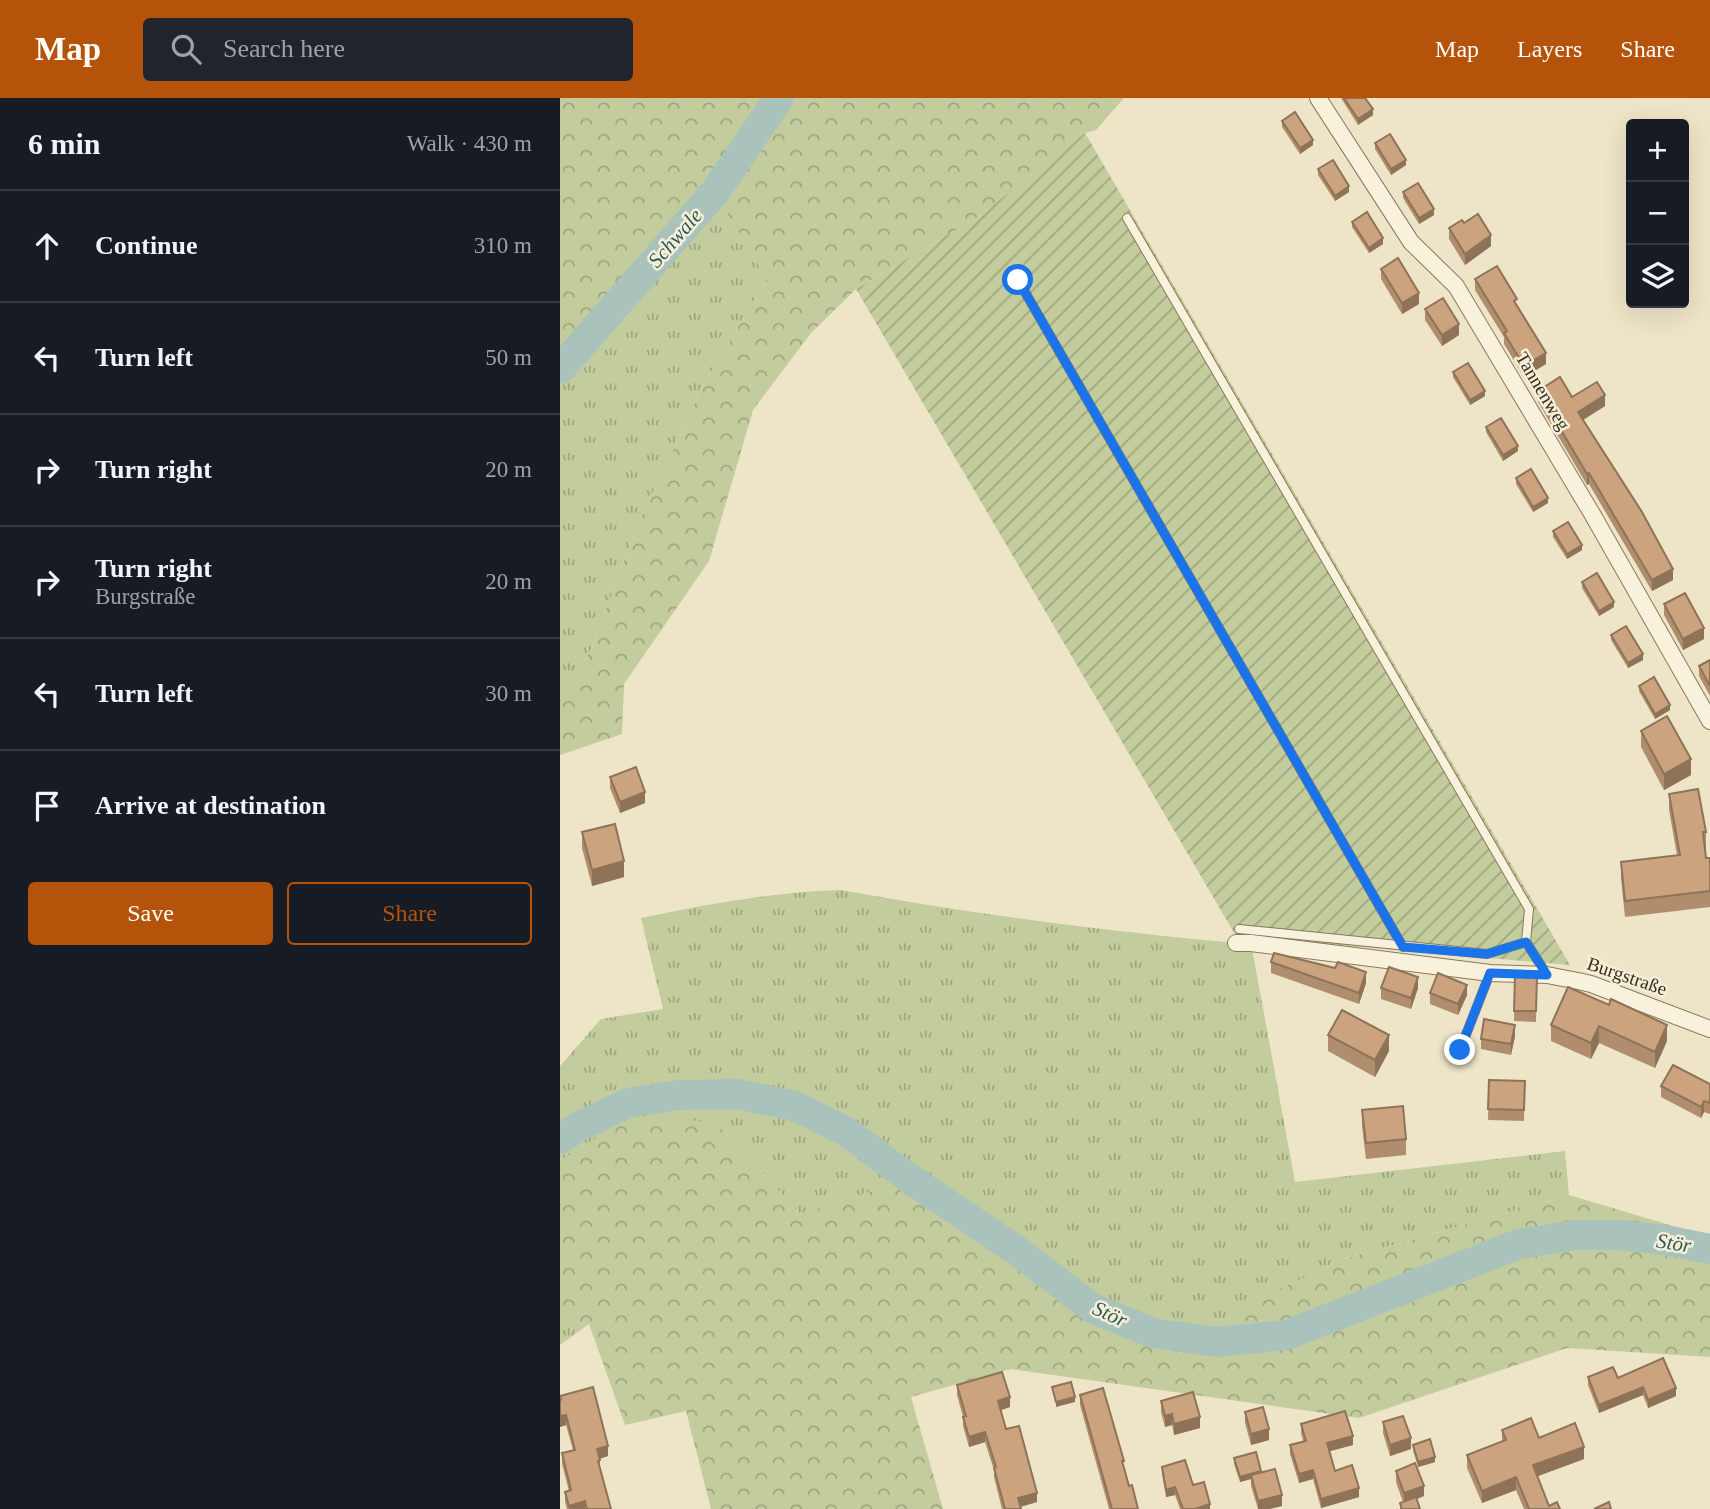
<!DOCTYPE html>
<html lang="en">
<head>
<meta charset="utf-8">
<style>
	:root { --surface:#171b24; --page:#20242c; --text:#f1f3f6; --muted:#9ea1a6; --line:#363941; --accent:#b45309 }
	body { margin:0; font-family:Georgia,serif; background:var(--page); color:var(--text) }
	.controls { position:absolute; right:21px; top:21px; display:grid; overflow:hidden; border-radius:7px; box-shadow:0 7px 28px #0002 }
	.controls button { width:63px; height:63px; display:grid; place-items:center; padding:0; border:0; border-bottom:2px solid var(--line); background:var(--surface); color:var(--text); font:35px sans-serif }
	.stop { position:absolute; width:21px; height:21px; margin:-16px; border:5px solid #1a73e8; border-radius:50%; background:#fff }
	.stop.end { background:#1a73e8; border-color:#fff; box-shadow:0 2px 7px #0008 }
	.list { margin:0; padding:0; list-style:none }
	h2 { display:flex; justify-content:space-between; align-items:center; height:91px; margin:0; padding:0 28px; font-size:30px }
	h2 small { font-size:23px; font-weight:400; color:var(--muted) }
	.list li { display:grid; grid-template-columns:46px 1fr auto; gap:21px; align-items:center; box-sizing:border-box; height:112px; padding:0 28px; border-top:2px solid var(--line) }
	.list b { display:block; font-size:26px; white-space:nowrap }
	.list p { margin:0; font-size:23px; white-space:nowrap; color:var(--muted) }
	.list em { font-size:23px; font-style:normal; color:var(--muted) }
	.actions { display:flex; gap:14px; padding:21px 28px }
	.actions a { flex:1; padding:16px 0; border:2px solid var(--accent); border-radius:7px; text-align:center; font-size:24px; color:var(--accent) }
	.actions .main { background:var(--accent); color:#fff }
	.icon { flex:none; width:38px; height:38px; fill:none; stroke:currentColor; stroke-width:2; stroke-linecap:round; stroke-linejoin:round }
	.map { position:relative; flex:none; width:1150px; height:1411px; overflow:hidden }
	header { display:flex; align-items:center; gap:42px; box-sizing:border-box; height:98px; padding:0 35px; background:var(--accent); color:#fff }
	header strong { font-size:33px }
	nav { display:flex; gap:38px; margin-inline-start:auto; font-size:24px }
	.search { width:490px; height:63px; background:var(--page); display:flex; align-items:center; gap:18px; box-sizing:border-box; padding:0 24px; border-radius:7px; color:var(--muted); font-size:26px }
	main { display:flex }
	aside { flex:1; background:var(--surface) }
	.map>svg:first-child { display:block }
	.grass { fill:url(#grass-tufts) }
	.forest { fill:url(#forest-crowns) }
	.garden { fill:url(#garden-furrows) }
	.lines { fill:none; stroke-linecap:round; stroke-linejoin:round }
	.river { stroke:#a9c2bc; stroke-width:30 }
	.service-casing { stroke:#8a785d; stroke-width:10 }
	.minor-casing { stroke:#8a785d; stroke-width:18 }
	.service { stroke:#f8f2dc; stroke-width:8 }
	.minor { stroke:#f8f2dc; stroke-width:16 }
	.wall { fill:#af8d6d }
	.shaded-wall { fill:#8e7359 }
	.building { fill:#cba47f; stroke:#8e7359; stroke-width:2 }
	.route { stroke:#1a73e8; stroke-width:9 }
	.labels { text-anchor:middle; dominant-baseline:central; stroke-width:5; stroke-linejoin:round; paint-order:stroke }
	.street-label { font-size:19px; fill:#3a2f21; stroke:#f5efd8 }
	.water-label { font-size:21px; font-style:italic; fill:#30595a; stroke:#f5efd8 }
</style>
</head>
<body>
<header>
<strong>Map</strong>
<div class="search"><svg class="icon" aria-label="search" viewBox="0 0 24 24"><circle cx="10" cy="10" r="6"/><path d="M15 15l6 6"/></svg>Search here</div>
<nav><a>Map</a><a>Layers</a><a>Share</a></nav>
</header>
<main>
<aside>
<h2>6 min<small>Walk · 430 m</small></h2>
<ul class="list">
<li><svg class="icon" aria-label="ahead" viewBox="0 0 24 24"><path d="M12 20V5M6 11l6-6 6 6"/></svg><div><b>Continue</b></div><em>310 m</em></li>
<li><svg class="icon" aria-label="left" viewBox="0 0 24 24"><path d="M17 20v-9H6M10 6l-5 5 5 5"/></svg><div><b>Turn left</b></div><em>50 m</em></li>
<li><svg class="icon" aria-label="right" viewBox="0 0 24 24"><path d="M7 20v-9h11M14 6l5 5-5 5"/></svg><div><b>Turn right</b></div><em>20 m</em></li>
<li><svg class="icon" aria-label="right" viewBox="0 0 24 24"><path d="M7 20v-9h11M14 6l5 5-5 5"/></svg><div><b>Turn right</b><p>Burgstraße</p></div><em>20 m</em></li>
<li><svg class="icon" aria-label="left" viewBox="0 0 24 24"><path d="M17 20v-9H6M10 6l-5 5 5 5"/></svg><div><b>Turn left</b></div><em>30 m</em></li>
<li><svg class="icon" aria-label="arrive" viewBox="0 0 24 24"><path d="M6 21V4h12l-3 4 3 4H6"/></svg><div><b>Arrive at destination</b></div></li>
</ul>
<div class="actions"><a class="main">Save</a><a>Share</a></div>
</aside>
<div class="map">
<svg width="1150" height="1411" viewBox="0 0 1150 1411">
	<defs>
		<pattern id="grass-tufts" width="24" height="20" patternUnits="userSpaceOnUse" patternTransform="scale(1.75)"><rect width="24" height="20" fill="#c3cc9c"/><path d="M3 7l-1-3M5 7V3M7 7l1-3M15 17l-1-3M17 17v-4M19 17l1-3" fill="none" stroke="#9fa67f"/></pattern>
		<pattern id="forest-crowns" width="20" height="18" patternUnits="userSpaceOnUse" patternTransform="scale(1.75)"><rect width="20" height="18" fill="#c3cc9c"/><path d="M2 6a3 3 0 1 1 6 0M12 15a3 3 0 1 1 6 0" fill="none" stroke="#9fa67f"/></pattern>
		<pattern id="garden-furrows" width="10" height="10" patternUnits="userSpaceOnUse" patternTransform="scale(1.75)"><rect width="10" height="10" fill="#c3cc9c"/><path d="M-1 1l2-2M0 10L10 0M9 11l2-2" fill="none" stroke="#9fa67f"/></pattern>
	</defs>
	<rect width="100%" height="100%" fill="#eee5c8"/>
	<!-- grass -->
	<g class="grass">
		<path d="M155,94L207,181L145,284L76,430L33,548L13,583L0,591V268Z"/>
		<path d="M281,792C412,816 543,833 676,845H691L735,1084L1005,1053L1009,1097L780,1162L656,1244L593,1235L532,1210L456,1152L350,1081L240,1116L157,1026L0,1062V968L41,921L103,911L81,820C148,806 213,794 281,792Z"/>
		<path d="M0,1220L29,1226L0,1247Z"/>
	</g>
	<!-- forest -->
	<g class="forest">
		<path d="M0,0H564L536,32L525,35L416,120L296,191L251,235L193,312L149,463L64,586L62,636L0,657V591L13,583L33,548L76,430L145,284L207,181L155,95L0,271Z"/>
		<path d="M79,1014L157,1026L240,1116L350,1081L532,1210L593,1235L656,1244L669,1216L780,1162L1009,1097L1150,1139V1259L1007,1250L799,1320L451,1271L351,1299L383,1411H151L126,1313L65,1327L29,1226L0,1220V1062Z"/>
	</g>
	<!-- garden -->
	<path class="garden" d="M525,35L1010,867L676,838L296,191L416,120Z"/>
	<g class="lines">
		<!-- river -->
		<g class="river">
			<path d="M0,271L155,94L219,0"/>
			<path d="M0,1041L18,1029L68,1005L119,997L177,996L235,1008L287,1034L350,1081L456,1152L532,1210L593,1235L656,1244L726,1237L959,1146L1015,1137H1060L1105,1142L1150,1151"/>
		</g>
		<defs>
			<g id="service">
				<path d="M567,120L969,811L966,844"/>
				<path d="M458,182L843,849"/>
				<path d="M679,831L927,856L966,844L987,877"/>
				<path d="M900,952L930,875"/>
			</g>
			<g id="minor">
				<path d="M758,0L851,144L896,188L1031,414L1150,623"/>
				<path d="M676,845H691L930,875L987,877L1018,883L1031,886L1150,931"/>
			</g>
		</defs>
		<!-- service casing -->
		<use href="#service" class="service-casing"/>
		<!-- minor casing -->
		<use href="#minor" class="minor-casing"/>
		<!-- service -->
		<use href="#service" class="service"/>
		<!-- minor -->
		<use href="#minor" class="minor"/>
	</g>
	<!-- wall -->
	<g class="wall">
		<path d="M781,0H805L813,17L798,27Z"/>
		<path d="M722,23L753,47L740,56L722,29Z"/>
		<path d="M815,45L846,67L831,77L815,51Z"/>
		<path d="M758,71L789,94L775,103L758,77Z"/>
		<path d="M843,94L874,117L859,126L843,100Z"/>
		<path d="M792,124L823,146L809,155L792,129Z"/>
		<path d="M904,125L931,148L905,167L889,141V130Z"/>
		<path d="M821,171L859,206L842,216L821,181Z"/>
		<path d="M915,181L957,208L986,266L964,279L944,246V239L915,192Z"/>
		<path d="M865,211L899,237L882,248L865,222Z"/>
		<path d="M893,274L925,298L910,307L893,279Z"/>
		<path d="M978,293L1012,299L1045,308L1023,322L1113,482L1092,493L1029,386L1027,387L978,304Z"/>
		<path d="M926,329L958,353L943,363L926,334Z"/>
		<path d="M956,380L988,405L973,414L956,386Z"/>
		<path d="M993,433L1022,452L1007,461L993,439Z"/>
		<path d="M1022,484L1054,509L1039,518L1022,490Z"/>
		<path d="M1104,506L1144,541L1123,552L1104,517Z"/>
		<path d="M1051,537L1083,562L1068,570L1051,542Z"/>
		<path d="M1150,562V598L1139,578V568Z"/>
		<path d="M1079,588L1110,612L1095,621L1079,593Z"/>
		<path d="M1081,633L1131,677L1104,692L1081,649Z"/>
		<path d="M50,679L85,705L60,715L50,690Z"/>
		<path d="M1109,696L1146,734V760H1150V809L1065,819L1061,780V764L1117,757L1109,712Z"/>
		<path d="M22,734L64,779L32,788L22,750Z"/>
		<path d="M711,864L806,885L799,906L711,875Z"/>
		<path d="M955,877L977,878L976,924L954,923Z"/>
		<path d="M1008,889L1107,943L1095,970L1039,945L1031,961L991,943V927Z"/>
		<path d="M821,890H858L851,911L821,901Z"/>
		<path d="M870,895L907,897L898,917L870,906Z"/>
		<path d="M768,937L829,953L815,979L768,953Z"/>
		<path d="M955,938L951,957L921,951V941Z"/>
		<path d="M929,982L965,983L964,1023L928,1022Z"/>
		<path d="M1150,986V1016L1144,1014L1141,1020L1101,999V988Z"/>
		<path d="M802,1012L846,1041V1057L806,1061L802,1028Z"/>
		<path d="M1028,1279L1058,1280L1116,1298L1088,1310L1083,1297L1039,1315L1028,1287Z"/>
		<path d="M397,1287L450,1309L441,1312L446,1331L477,1404L461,1409V1411H442L434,1379V1372L425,1344L409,1349L403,1328V1319L397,1297Z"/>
		<path d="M520,1297L564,1372L569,1388L578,1411H549L520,1307Z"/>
		<path d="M0,1298L48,1358L40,1361V1371L51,1411H7L5,1404V1394L9,1393L2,1366V1355L13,1352L6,1327L0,1329Z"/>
		<path d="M601,1303L640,1330L614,1337L612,1327L605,1329L601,1314Z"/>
		<path d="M685,1314L709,1342L691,1347L685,1325Z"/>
		<path d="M823,1324L851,1351L830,1358L823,1335Z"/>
		<path d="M741,1326L793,1347L769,1353L775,1373L799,1399L761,1410L753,1381L739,1385L730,1356V1347L743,1343L741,1335Z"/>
		<path d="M942,1332L979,1340L1024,1361L977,1378L989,1408L1000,1411H964L956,1392L922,1405L907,1370V1357L942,1343Z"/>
		<path d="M853,1347L875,1364L858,1369L853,1352Z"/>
		<path d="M674,1360L701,1375L722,1408L709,1411H698L691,1388V1381L680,1384L674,1366Z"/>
		<path d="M602,1369L633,1387L650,1411H620L615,1397L606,1399L602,1376Z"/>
		<path d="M836,1373L864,1398L857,1401L860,1411H840V1405L843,1404L836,1384Z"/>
	</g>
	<!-- shaded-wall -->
	<g class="shaded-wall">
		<path d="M813,11V17L798,27V21Z"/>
		<path d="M753,42V47L740,56V50Z"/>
		<path d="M846,62V67L831,77V71Z"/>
		<path d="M789,88V94L775,103V98Z"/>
		<path d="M874,111V117L859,126V120Z"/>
		<path d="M931,137V148L905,167V156Z"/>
		<path d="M823,140V146L809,155V150Z"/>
		<path d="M859,195V206L842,216V205Z"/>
		<path d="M899,226V237L882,248V237Z"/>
		<path d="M986,255V266L964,279V268Z"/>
		<path d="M925,293V298L910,307V302Z"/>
		<path d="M1045,297V308L1018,325V314Z"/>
		<path d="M958,348V353L943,363V357Z"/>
		<path d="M1029,375V386L1027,387V376Z"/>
		<path d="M988,400V405L973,414V409Z"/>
		<path d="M1022,447V452L1007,461V456Z"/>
		<path d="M1113,471V482L1092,493V482Z"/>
		<path d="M1054,504V509L1039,518V513Z"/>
		<path d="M1144,530V541L1123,552V541Z"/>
		<path d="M1083,556V562L1068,570V565Z"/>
		<path d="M1110,607V612L1095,621V616Z"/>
		<path d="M1131,661V677L1104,692V676Z"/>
		<path d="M85,694V705L60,715V704Z"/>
		<path d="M64,763V779L32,788V772Z"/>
		<path d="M806,874V885L799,906V895Z"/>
		<path d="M858,879V890L851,911V900Z"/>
		<path d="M907,887V897L898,917V906Z"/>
		<path d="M955,927V938L951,957V946Z"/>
		<path d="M1107,927V943L1095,970V954Z"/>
		<path d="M1039,928V945L1031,961V945Z"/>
		<path d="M829,937V953L815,979V962Z"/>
		<path d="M1144,1003V1014L1141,1020V1009Z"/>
		<path d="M1083,1289V1297L1039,1315V1307Z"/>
		<path d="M1116,1290V1298L1088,1310V1302Z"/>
		<path d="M450,1299V1309L438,1313V1303Z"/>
		<path d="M515,1299V1304L496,1309V1304Z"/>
		<path d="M612,1316V1327L605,1329V1318Z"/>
		<path d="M6,1317V1327L0,1329V1318Z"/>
		<path d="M640,1319V1330L614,1337V1326Z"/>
		<path d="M709,1331V1342L691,1347V1336Z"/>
		<path d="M425,1334V1344L409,1349V1339Z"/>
		<path d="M793,1338V1347L767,1354V1345Z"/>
		<path d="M851,1340V1351L830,1358V1347Z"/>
		<path d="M48,1348V1358L37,1361V1351Z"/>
		<path d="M1024,1349V1361L973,1380V1367Z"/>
		<path d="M875,1359V1364L858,1369V1364Z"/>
		<path d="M753,1372V1381L739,1385V1376Z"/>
		<path d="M701,1373V1378L691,1377V1381L680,1384V1379Z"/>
		<path d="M956,1379V1392L922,1405V1393Z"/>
		<path d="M864,1388V1398L844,1406V1395Z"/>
		<path d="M615,1389V1397L606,1399V1392Z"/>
		<path d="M799,1390V1399L761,1410V1401Z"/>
		<path d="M477,1395V1404L458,1409V1400Z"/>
		<path d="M722,1397V1408L709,1411H698V1403Z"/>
		<path d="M25,1403V1411H9V1408Z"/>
		<path d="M650,1406V1411H635Z"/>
	</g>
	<!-- building -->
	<g class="building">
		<path d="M784,0H805L813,11L798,21Z"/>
		<path d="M735,14L753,42L740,50L722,23Z"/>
		<path d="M830,36L846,62L831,71L815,45Z"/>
		<path d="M773,62L789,88L775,98L758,71Z"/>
		<path d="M858,85L874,111L859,120L843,94Z"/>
		<path d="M807,114L823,140L809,150L792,124Z"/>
		<path d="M918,116L931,137L905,156L889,130L902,122L904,125Z"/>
		<path d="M838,160L859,195L842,205L821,171Z"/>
		<path d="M937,168L957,201L954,203L986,255L964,268L944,235L947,233L915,181Z"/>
		<path d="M883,200L899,226L882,237L865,211Z"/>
		<path d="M908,265L925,293L910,302L893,274Z"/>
		<path d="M1000,279L1012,299L1037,284L1045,297L1018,314L1082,414L1113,471L1092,482L1029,375L1027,376L978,293Z"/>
		<path d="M941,320L958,348L943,357L926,329Z"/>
		<path d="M971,371L988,400L973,409L956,380Z"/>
		<path d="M1008,424L1022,447L1007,456L993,433Z"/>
		<path d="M1037,475L1054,504L1039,513L1022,484Z"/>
		<path d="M1125,495L1144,530L1123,541L1104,506Z"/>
		<path d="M1066,528L1083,556L1068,565L1051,537Z"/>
		<path d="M1150,562V588L1139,568Z"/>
		<path d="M1094,579L1110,607L1095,616L1079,588Z"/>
		<path d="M1107,618L1131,661L1104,676L1081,633Z"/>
		<path d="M76,669L85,694L60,704L50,679Z"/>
		<path d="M1138,691L1146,734H1143L1146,760H1150V793L1065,803L1061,764L1120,757L1109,696Z"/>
		<path d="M55,726L64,763L32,772L22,734Z"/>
		<path d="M714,855L775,870L778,864L806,874L799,895L711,864Z"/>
		<path d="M829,869L858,879L851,900L821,890Z"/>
		<path d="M878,875L907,887L898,906L870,895Z"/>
		<path d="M955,877L977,878L976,913H954Z"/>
		<path d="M1008,889L1049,907L1051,901L1107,927L1095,954L1039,928L1031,945L991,927Z"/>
		<path d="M782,912L829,937L815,962L768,937Z"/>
		<path d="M924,921L955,927L951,946L921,941Z"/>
		<path d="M1113,967L1150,986V1005L1144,1003L1141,1009L1101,988Z"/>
		<path d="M929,982L965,983L964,1012L928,1011Z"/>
		<path d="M843,1008L846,1041L806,1045L802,1012Z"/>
		<path d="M1103,1260L1116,1290L1088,1302L1083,1289L1039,1307L1028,1279L1053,1269L1058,1280Z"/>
		<path d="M442,1274L450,1299L438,1303L446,1331L459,1328L477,1395L458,1400L461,1411H445L434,1370L436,1369L425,1334L409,1339L403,1319L406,1318L397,1287Z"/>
		<path d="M511,1284L515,1299L496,1304L492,1289Z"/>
		<path d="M33,1289L48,1348L37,1351L40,1362L38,1363L51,1411H27L25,1403L9,1408L5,1394L11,1392L2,1355L15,1352L6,1317L0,1318V1303L1,1302L0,1298Z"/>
		<path d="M543,1290L564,1363H562L569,1388L572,1387L578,1411H552L520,1297Z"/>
		<path d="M633,1294L640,1319L614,1326L612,1316L605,1318L601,1303Z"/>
		<path d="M703,1309L709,1331L691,1336L685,1314Z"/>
		<path d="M785,1313L793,1338L767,1345L775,1373L792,1367L799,1390L761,1401L753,1372L739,1376L730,1347L746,1343L741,1326Z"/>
		<path d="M843,1318L851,1340L830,1347L823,1324Z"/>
		<path d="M971,1320L979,1340L1015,1325L1024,1349L973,1367L989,1408L997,1404L1000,1411H969L956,1379L922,1393L907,1357L946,1342L942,1332Z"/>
		<path d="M870,1341L875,1359L858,1364L853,1347Z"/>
		<path d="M696,1354L701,1373L680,1379L674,1360Z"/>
		<path d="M625,1362L633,1387L644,1384L650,1406L635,1411H623L615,1389L606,1392L602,1369Z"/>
		<path d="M855,1365L864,1388L844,1395L836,1373Z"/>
		<path d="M715,1371L722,1397L698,1403L691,1377Z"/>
		<path d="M856,1399L860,1411H842L840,1405Z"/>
		<path d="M1049,1404L1051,1411H1034Z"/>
	</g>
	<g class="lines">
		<!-- route -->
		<path class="route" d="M458,182L843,849L927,856L966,844L987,877L930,875L900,952"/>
	</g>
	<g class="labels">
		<!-- street labels -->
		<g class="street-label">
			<text transform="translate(983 293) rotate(59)">Tannenweg</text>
			<text transform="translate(1067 878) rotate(19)">Burgstraße</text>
		</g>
		<!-- water labels -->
		<g class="water-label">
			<text transform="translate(115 140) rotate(-49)">Schwale</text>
			<text transform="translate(1114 1145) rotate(9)">Stör</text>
			<text transform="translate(550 1216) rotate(24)">Stör</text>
		</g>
	</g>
</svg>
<div class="controls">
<button>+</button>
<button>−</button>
<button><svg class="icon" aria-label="layers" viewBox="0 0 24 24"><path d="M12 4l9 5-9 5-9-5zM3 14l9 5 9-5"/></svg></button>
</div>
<div class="stop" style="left:458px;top:182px"></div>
<div class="stop end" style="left:900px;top:952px"></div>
</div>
</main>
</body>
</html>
